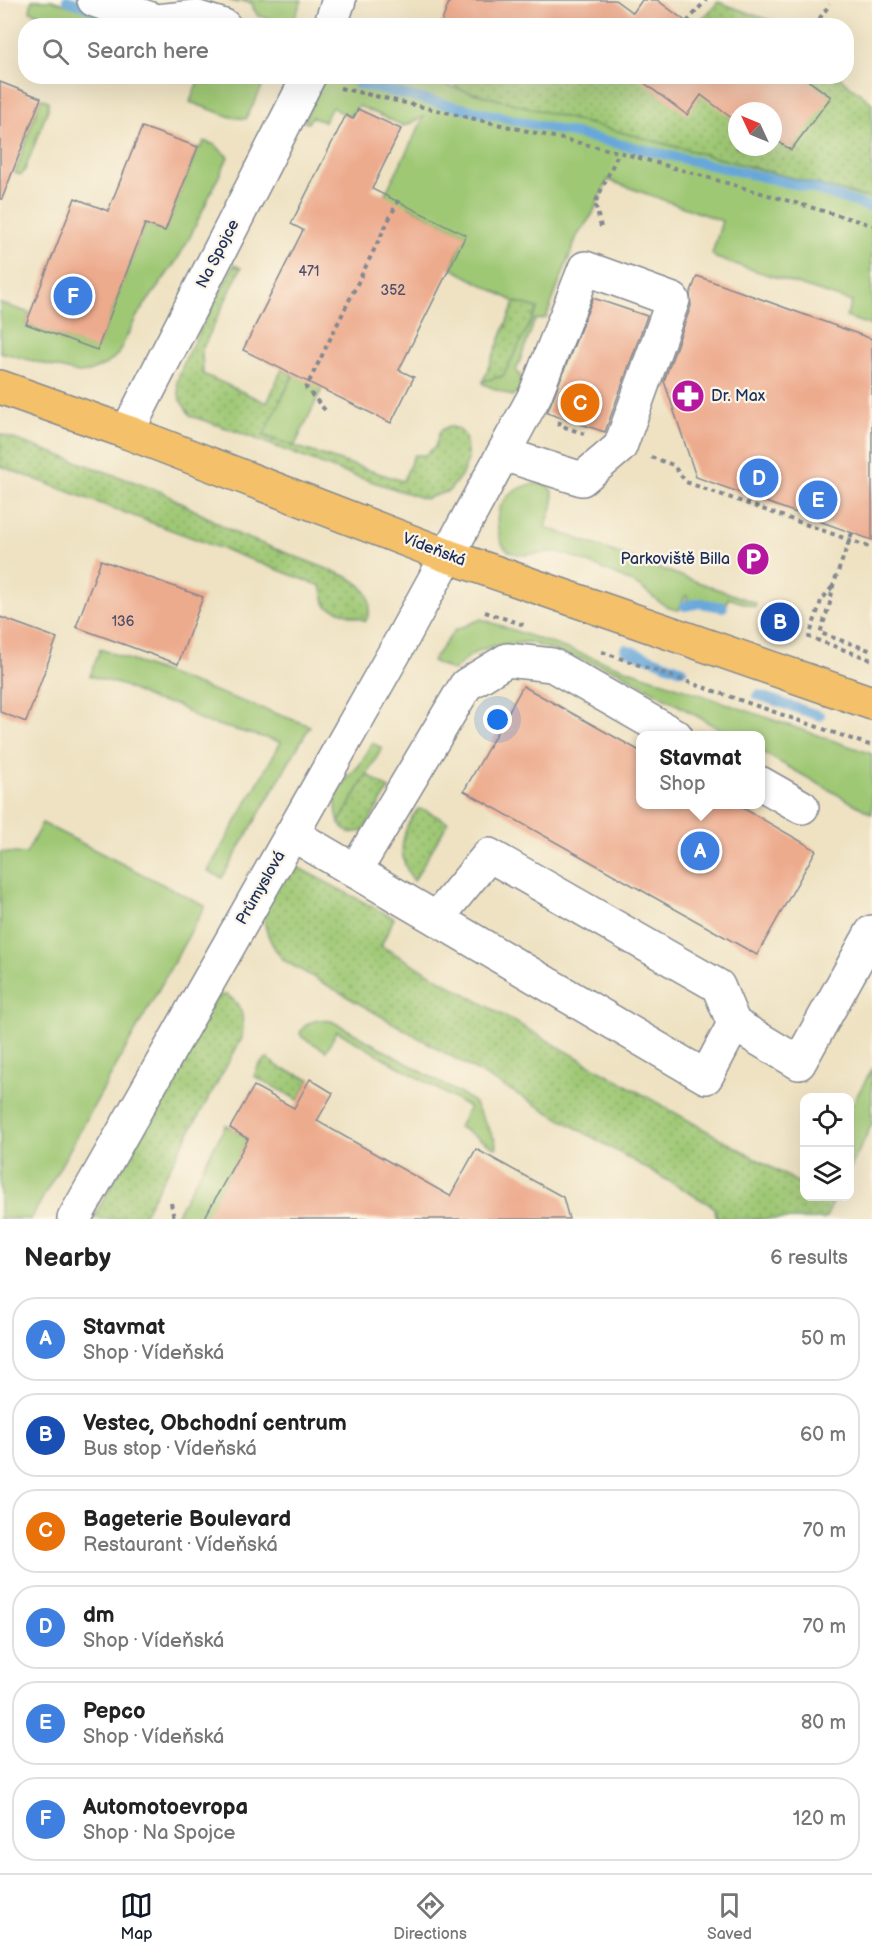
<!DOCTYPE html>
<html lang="en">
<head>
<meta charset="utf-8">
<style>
	:root { --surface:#fff; --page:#f6f6f6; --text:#222; --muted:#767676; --line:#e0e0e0; --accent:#111827 }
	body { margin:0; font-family:"Balsamiq Sans",sans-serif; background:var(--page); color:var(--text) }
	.controls { position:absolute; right:18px; bottom:18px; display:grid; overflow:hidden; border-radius:12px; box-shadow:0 6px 24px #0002 }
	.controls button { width:54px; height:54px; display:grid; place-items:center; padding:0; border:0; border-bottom:2px solid var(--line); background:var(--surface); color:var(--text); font:30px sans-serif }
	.compass { position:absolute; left:728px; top:102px; width:54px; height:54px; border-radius:50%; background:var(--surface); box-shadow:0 6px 24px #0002; rotate:314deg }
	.you { position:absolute; left:498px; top:720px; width:21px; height:21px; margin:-15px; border:4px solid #fff; border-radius:50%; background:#1a73e8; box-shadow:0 0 0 9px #1a73e833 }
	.badge { display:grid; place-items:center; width:39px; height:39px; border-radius:50%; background:var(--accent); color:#fff; font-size:20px; font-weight:700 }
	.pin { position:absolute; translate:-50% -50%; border:3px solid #fff; box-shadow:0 2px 6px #0006 }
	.popup { position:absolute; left:636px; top:731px; width:129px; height:78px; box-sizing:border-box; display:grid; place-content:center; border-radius:12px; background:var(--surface); filter:drop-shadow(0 2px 4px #0005); font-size:20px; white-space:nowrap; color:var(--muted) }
	.popup b { font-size:22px; color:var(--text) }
	.popup::after { content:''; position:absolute; left:50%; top:100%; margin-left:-12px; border:12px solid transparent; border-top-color:var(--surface) }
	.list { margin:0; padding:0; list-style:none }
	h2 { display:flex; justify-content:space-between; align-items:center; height:78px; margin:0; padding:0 24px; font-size:26px }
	h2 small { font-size:20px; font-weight:400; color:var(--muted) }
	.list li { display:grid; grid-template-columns:39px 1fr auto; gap:18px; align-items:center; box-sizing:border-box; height:84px; margin:0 12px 12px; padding:0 12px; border:2px solid var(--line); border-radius:24px }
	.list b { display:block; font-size:22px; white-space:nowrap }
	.list p { margin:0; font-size:20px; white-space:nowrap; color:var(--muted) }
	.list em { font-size:20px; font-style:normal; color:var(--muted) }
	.icon { flex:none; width:33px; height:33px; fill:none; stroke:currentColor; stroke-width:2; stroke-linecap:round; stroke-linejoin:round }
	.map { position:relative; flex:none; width:872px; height:1219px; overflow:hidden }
	.search { position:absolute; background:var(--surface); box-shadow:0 6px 24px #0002; left:18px; right:18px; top:18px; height:66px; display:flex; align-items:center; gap:15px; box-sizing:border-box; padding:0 21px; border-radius:24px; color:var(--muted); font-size:22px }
	.sheet { height:654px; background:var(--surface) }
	nav { display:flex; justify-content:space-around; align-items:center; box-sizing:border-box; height:84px; border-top:2px solid var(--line); background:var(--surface); font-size:16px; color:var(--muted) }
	nav a { display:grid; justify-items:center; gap:3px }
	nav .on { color:var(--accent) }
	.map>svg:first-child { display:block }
	.grass { fill:#9fc874; stroke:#5d7c69; stroke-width:1.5 }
	.park { fill:url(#park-dots); stroke:#5d7c69; stroke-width:1.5; fill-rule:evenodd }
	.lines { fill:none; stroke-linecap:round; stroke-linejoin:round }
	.stream { stroke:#67a7da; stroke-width:10 }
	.building { fill:#edab8e }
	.minor-casing { stroke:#848890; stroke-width:36 }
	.major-casing { stroke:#848890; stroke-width:36 }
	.path { stroke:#848890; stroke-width:4; stroke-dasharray:4.5 4.5; stroke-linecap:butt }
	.minor { stroke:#fff; stroke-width:33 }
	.major { stroke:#f4c16a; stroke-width:33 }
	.labels { text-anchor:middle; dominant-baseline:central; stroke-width:4.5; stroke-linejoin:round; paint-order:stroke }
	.number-label { font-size:14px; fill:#504e6a }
	.street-label { font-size:16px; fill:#1b2f5e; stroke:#fcf5e5 }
	.poi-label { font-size:16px; fill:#1b2f5e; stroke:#fcf5e5; text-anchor:start }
</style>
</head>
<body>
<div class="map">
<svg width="872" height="1219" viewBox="0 0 872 1219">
	<defs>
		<pattern id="park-dots" width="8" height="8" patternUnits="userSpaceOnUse" patternTransform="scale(1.5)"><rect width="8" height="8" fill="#9fc874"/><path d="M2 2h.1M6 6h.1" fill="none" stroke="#81a362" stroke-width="1.8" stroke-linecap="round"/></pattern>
	</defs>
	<rect width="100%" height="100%" fill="#fcf5e5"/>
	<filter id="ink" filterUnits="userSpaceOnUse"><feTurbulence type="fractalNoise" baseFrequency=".0167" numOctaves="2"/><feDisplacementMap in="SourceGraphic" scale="12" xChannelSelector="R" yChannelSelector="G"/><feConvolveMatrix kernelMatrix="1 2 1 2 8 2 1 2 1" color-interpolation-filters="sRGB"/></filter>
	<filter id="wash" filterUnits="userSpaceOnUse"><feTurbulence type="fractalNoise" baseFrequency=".008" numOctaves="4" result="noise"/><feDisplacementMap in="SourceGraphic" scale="24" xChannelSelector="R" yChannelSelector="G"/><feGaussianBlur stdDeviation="1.35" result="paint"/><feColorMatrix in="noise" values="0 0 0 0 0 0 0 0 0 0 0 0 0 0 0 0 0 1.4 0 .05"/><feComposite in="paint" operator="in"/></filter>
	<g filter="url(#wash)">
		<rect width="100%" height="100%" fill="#eee2c2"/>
		<!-- grass -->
		<g class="grass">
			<path d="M32,0H51L131,25H68L30,11Z"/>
			<path d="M228,0H302L292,24L258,16L253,8V4L239,0L238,3Z"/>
			<path d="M200,76H267V77L246,119L231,117L190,102Z"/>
			<path d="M386,76L396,79L397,77H427L455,88L501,100L872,199V326L846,317L852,302L716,258L712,254L722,221L608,180L592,215L577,236L546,318L535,320L516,371L523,380L520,390L512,396L483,384V381L503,376L537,308L515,302L451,268L465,235L409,207L294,447L263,435L293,376L282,369L384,196L424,117L404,126L359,106L349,117L332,107L324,122L312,117L308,123L304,122L323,77Z"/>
			<path d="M41,98L48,101V109L24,172L20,175L15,173Z"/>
			<path d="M204,141L215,145L228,157L190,237L177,260L137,316L118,354L108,363L89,372L78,373L0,352V303L30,313L26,324L97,349L145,224L165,231L198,147L201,148Z"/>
			<path d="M541,483C563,490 550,512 545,527L756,603L755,607L728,598L726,605L703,599L686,601L688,596H685L679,610C661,609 649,590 633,583C619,576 568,553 556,552C541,551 521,560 507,550C502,546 499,537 498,530C493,502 514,485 541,483Z"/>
			<path d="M481,619L872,754V814L760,751V736L730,735L620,672L528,642L493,646L478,651L466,659L453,671L432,661L455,630Z"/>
			<path d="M100,649L310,726L222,878L208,871L281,742L202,721L177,705L155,701L122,685L90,676Z"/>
			<path d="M372,743L382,748L339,823C330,789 341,787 360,764C365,758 368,750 372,743Z"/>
			<path d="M42,823L205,906L31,1219H0V852L26,854Z"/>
			<path d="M319,1020L331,1021L345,1028L473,1101L494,1138L497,1147L495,1148L459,1127L469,1107L337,1031L326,1051L302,1037L300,1033C305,1023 310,1022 319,1020Z"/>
			<path d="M872,1069V1124L850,1169V1108Z"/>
			<path d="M226,1125L248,1139L205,1219H174Z"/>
		</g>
		<!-- park -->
		<g class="park">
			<path d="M718,2L783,25H697Z"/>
			<path d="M459,76L839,77L872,103V199L455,88ZM737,111H773V147H737Z"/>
			<path d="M234,265L241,268L202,350L203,374L267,403L282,369L293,375L263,436L403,481L414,455H425L435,447L440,431L449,426L459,429L465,436L468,460L462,474L449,491L425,499L334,469L235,431L191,416L180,400L177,383L179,376L186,357Z"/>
			<path d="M515,302L538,308L503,376L483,381Z"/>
			<path d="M0,434L162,492L237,534L348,577C367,587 375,599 366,621L326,606L321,586L0,466Z"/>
			<path d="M367,774L389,789L363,831L349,833L339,823Z"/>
			<path d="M418,809L425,810L448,822L414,881C396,858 400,831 418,809Z"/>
			<path d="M288,866L297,867L394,918L381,946L804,1186V1196L823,1197L833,1203L825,1219H717L714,1207L283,960C272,946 261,926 265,907C267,896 282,876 288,866Z"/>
			<path d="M227,995C244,1006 244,1020 242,1038L141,1219H93L216,996Z"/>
			<path d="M267,1058L282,1069L310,1079L298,1100L254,1076L259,1065Z"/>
		</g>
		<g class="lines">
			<!-- stream -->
			<g class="stream">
				<path d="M67,0L92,9"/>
				<path d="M358,84L811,188L872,208"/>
				<path d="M685,606L700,603L723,607"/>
				<path d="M625,649L682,670"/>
				<path d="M758,695L820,716"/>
			</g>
		</g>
		<g id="blocks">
			<!-- building -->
			<g class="building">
				<path d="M450,0H615L633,13L642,0H657L692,26H440Z"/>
				<path d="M635,76H802L831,97L791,150L776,140L773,145V111H737V122L701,95L687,115Z"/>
				<path d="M0,82L41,98L2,199H0Z"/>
				<path d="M358,109L401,129L372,189L466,235L399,370L414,377L391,423L243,350L303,230L291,224L346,115L353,119Z"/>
				<path d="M142,127L198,147L165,231L145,224L97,350L26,324L75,198L108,211Z"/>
				<path d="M697,276L872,339V540L696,477L664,381L691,306L690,294Z"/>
				<path d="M593,298L647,316L605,432L547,413Z"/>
				<path d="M101,560L203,597L178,664L76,627Z"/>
				<path d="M0,617L57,638L26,722L0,712Z"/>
				<path d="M523,686L640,751V804H736L816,850L757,955L464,791Z"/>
				<path d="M310,1079L333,1093L317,1121L450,1196L476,1149L563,1197L569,1219H204L248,1139L230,1128L254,1086L294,1108Z"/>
			</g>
		</g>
	</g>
	<g filter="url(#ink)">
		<use href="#blocks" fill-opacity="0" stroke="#848890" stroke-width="1.5"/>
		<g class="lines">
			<defs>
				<g id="minor">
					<path d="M94,0L157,21L195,17L224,26"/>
					<path d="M330,26L339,0"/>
					<path d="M127,432L309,76"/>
					<path d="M760,783L802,807"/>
					<path d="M292,834L706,1077L734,1024L799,1063L872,932"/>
					<path d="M355,871L466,685L507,660L552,665L676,736"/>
					<path d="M437,918L489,855L718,986L734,1024"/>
					<path d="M74,1219L396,650L535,395L585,268L673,300L620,447L582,479L503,454"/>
				</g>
				<path id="major" d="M0,387L127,432L448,556L872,703"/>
			</defs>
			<!-- minor casing -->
			<use href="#minor" class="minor-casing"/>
			<!-- major casing -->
			<use href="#major" class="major-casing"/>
			<!-- path -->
			<g class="path">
				<path d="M687,22L706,0"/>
				<path d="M814,26L830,4"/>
				<path d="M340,88L619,152L872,225"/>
				<path d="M601,227L595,203L619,152"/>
				<path d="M325,410L306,388L399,199"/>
				<path d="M560,421L559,425L584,434"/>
				<path d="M651,457L673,465L686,482L872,548"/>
				<path d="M852,533L833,586L830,603L820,633L872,651"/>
				<path d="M832,587L821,601L809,637L872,660"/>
				<path d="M485,612L527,626"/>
				<path d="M602,652L872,746"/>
				<path d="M171,1203L174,1219"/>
			</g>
			<!-- minor -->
			<use href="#minor" class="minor"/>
			<!-- major -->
			<use href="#major" class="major"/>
		</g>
	</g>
	<!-- icons -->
	<defs>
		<symbol id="pharmacy-disc" viewBox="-11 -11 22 22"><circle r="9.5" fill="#b5179e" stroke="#fcf5e5"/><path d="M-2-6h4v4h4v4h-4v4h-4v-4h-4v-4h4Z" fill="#fff"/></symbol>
		<symbol id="parking-disc" viewBox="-11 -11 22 22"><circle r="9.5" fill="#b5179e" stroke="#fcf5e5"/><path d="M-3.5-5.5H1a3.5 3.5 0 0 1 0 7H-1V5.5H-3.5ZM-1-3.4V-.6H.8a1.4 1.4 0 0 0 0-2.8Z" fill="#fff"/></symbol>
	</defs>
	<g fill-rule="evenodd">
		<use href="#pharmacy-disc" x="669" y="377" width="38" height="38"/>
		<use href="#parking-disc" x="734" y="540" width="38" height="38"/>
	</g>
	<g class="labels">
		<!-- number labels -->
		<g class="number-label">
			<text x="309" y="271">471</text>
			<text x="393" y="290">352</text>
			<text x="123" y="621">136</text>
		</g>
		<!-- street labels -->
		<g class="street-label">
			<text transform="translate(218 254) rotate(-63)">Na Spojce</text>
			<text transform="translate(434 550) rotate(21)">Vídeňská</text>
			<text transform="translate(261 888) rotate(-60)">Průmyslová</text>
		</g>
		<!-- poi labels -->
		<g class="poi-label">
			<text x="711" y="396">Dr. Max</text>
			<text x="730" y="559" text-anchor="end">Parkoviště Billa</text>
		</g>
	</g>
</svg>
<div class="controls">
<button><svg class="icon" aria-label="locate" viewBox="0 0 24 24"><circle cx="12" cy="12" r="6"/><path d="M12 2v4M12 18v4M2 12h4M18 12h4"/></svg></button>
<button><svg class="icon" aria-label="layers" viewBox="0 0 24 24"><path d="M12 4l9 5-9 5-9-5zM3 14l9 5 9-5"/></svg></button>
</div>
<svg class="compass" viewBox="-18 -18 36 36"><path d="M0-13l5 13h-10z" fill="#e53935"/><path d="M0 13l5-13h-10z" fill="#767676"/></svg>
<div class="you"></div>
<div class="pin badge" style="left:700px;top:851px;background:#3f7fe0">A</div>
<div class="popup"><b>Stavmat</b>Shop</div>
<div class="pin badge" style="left:780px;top:622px;background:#1a4fb4">B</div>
<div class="pin badge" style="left:580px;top:403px;background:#e8710a">C</div>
<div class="pin badge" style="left:759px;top:478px;background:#3f7fe0">D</div>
<div class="pin badge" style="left:818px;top:500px;background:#3f7fe0">E</div>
<div class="pin badge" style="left:73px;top:296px;background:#3f7fe0">F</div>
<div class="search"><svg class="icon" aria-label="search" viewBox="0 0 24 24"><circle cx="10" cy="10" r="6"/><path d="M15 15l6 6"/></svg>Search here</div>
</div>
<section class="sheet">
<h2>Nearby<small>6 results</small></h2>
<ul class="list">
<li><span class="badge" style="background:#3f7fe0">A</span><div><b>Stavmat</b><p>Shop · Vídeňská</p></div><em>50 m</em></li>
<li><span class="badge" style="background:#1a4fb4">B</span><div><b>Vestec, Obchodní centrum</b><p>Bus stop · Vídeňská</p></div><em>60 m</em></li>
<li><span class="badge" style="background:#e8710a">C</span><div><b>Bageterie Boulevard</b><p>Restaurant · Vídeňská</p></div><em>70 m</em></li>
<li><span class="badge" style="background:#3f7fe0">D</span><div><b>dm</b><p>Shop · Vídeňská</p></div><em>70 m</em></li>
<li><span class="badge" style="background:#3f7fe0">E</span><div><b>Pepco</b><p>Shop · Vídeňská</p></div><em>80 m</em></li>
<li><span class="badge" style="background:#3f7fe0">F</span><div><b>Automotoevropa</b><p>Shop · Na Spojce</p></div><em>120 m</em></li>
</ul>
</section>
<nav>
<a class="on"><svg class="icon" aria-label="map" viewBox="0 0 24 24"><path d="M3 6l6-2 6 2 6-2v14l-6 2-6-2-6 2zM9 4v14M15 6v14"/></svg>Map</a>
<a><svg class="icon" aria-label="directions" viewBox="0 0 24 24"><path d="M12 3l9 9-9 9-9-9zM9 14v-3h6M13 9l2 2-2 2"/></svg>Directions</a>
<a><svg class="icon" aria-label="saved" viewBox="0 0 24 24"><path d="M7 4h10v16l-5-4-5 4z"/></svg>Saved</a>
</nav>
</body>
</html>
